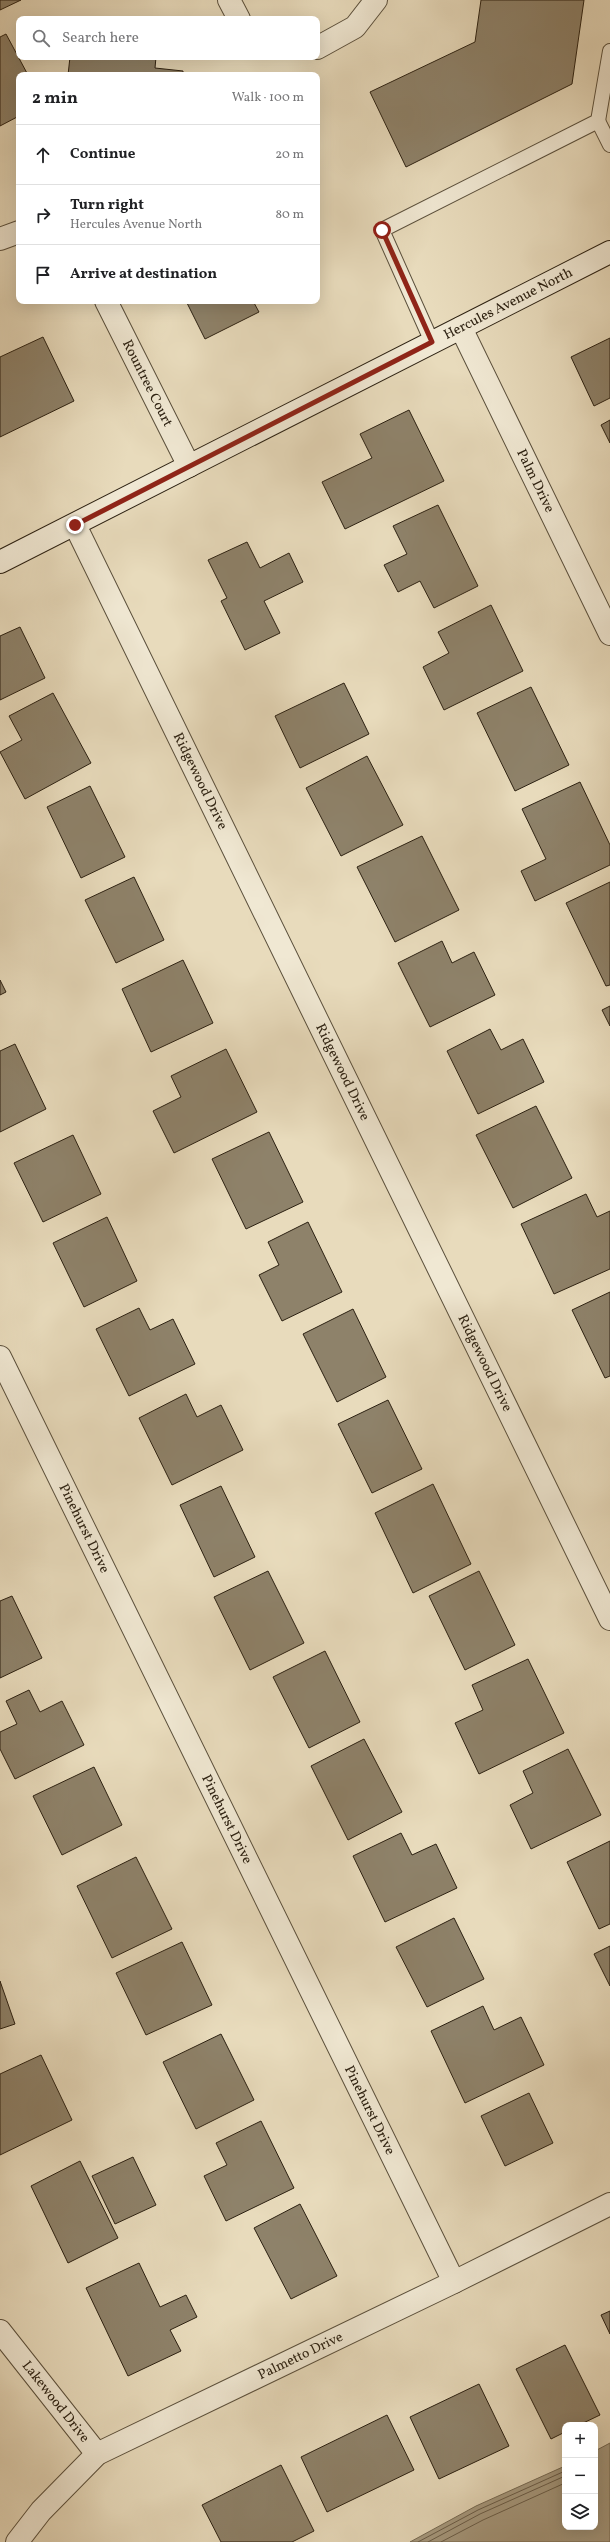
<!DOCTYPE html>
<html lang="en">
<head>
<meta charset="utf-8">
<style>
	:root { --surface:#fff; --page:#f2f2f2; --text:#202124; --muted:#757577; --line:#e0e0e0 }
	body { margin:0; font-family:Vollkorn,serif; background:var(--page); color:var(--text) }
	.controls { position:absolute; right:12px; bottom:12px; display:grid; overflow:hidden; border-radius:8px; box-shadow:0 4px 16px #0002 }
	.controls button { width:36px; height:36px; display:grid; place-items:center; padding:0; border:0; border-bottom:1px solid var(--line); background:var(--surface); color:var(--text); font:20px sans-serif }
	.stop { position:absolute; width:12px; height:12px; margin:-9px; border:3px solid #8f2418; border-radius:50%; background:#fff }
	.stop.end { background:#8f2418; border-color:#fff; box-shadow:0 1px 4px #0008 }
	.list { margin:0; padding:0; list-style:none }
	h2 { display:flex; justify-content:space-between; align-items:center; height:52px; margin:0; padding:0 16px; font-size:17px }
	h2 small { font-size:13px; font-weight:400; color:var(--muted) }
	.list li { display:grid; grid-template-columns:26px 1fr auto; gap:12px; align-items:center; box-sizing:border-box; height:60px; padding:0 16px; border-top:1px solid var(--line) }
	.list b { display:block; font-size:15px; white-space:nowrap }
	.list p { margin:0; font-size:13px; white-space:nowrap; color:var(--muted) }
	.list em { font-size:13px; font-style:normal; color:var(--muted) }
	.icon { flex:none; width:22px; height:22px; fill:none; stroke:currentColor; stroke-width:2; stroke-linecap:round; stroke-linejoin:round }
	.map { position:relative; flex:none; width:610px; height:2542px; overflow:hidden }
	.search { position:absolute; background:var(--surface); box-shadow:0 4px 16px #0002; left:16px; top:16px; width:304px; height:44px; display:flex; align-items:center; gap:10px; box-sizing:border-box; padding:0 14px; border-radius:8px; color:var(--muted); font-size:15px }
	.panel { position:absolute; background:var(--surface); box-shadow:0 4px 16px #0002; left:16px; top:72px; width:304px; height:232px; border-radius:8px }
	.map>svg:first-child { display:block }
	.water { fill:#a89c82; stroke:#766b55 }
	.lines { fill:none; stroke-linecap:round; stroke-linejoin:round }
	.shore { stroke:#6a5e4a; stroke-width:1 }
	.building { fill:#8e826a; stroke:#2c2112 }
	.lane-casing { stroke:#5b503c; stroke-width:16 }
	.street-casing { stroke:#5b503c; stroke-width:24 }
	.secondary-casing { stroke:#2c2112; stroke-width:24 }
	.lane { stroke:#f0e8d3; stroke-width:14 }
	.street { stroke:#f0e8d3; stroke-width:22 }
	.secondary { stroke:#f0e8d3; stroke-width:22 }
	.route { stroke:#8f2418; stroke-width:5 }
	.labels { text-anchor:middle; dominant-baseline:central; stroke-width:4; stroke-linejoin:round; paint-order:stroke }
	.street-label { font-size:14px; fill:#2c2112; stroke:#f0e8d3 }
</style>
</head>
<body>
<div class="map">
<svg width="610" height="2542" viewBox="0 0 610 2542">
	<rect width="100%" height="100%" fill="#e8dbbc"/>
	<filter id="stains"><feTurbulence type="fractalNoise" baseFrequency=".005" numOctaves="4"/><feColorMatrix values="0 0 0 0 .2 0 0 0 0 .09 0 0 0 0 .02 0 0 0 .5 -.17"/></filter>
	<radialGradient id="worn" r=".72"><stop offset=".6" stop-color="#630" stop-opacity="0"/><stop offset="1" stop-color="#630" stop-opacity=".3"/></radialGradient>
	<!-- water -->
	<path class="water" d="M610,2443V2542H410L476,2506L565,2466V2527H595V2451Z"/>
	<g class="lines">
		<!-- shore -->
		<g class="shore">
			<path d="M418,2542L478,2510L565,2471"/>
			<path d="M428,2542L480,2514L565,2476"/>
			<path d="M441,2542L483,2520L565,2483"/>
		</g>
	</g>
	<!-- building -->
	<g class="building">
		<path d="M0,0H21L0,10Z"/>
		<path d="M481,0H584L572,84L406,167L370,92L475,42Z"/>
		<path d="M6,34L28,75H19V116L0,126V37Z"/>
		<path d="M70,57H156L155,68L183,71V75H68Z"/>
		<path d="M186,301H253L259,312L205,339Z"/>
		<path d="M43,337L74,401L0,437V357Z"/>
		<path d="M610,338V398L594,406L571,357Z"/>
		<path d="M409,410L444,481L345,529L322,482L372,458L360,434Z"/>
		<path d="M610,420V443L601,425Z"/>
		<path d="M438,505L478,586L434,608L420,581L398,592L384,565L407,554L393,526Z"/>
		<path d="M247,542L260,568L289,553L303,582L264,601L280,633L245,650L221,601L227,598L208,560Z"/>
		<path d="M491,605L523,671L444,710L423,667L449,653L438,632Z"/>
		<path d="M20,627L45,678L0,700V636Z"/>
		<path d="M344,683L369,734L300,768L275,716Z"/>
		<path d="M531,687L569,765L515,791L477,713Z"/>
		<path d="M53,693L91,763L25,799L0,752L22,740L9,716Z"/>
		<path d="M367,756L403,825L341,856L306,788Z"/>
		<path d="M580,782L610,845V865L535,901L521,871L546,859L522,809Z"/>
		<path d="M90,786L125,857L81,878L47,807Z"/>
		<path d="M422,836L459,910L395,942L357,867Z"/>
		<path d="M134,877L164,940L116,963L85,900Z"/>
		<path d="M610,882V985L606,986L566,903Z"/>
		<path d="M442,941L452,963L474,952L495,995L430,1027L398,963Z"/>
		<path d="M183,960L213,1023L151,1052L122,989Z"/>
		<path d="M0,980L6,992L0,995Z"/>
		<path d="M610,1006V1026L602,1010Z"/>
		<path d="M490,1029L501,1050L523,1039L544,1082L478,1114L447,1051Z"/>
		<path d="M15,1044L46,1109L0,1132V1051Z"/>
		<path d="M226,1049L257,1112L174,1153L153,1111L181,1097L171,1076Z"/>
		<path d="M536,1106L572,1178L513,1208L476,1135Z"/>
		<path d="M269,1132L303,1202L246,1229L212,1159Z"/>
		<path d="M73,1135L101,1194L43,1222L14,1163Z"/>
		<path d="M586,1194L597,1217L610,1211V1269L554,1294L521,1224Z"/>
		<path d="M107,1217L137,1281L84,1307L53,1243Z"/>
		<path d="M308,1222L342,1292L282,1321L259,1275L279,1265L268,1242Z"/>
		<path d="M610,1292V1376L605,1378L572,1310Z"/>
		<path d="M139,1308L150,1330L173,1319L195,1364L129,1396L96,1329Z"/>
		<path d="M353,1309L386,1377L337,1402L303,1334Z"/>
		<path d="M186,1394L197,1417L221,1405L243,1450L172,1485L139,1418Z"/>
		<path d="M388,1400L422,1469L372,1493L338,1424Z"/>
		<path d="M433,1484L471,1564L413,1593L375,1513Z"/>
		<path d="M221,1486L255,1557L214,1577L180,1505Z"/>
		<path d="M268,1571L304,1643L250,1670L214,1597Z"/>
		<path d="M479,1571L515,1645L465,1670L429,1596Z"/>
		<path d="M12,1596L42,1658L0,1678V1601Z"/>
		<path d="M325,1651L360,1722L309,1748L273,1677Z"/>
		<path d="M528,1659L564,1733L479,1774L455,1723L483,1710L472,1685Z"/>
		<path d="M29,1690L40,1712L62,1701L84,1745L15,1779L0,1749V1732L17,1724L6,1701Z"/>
		<path d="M364,1739L402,1812L348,1840L311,1766Z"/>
		<path d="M568,1749L601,1815L531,1849L510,1805L533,1793L523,1771Z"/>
		<path d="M94,1767L122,1825L62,1855L33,1796Z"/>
		<path d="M401,1833L412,1855L436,1844L457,1888L385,1922L353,1856Z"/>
		<path d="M610,1841V1924L599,1929L567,1862Z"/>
		<path d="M136,1857L172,1929L112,1958L77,1886Z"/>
		<path d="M454,1918L484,1979L427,2007L396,1947Z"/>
		<path d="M182,1942L212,2005L146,2035L116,1973Z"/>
		<path d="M610,1946V1986L594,1954Z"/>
		<path d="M0,1981L15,2024L0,2029Z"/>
		<path d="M483,2006L494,2030L521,2017L544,2065L465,2103L431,2031Z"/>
		<path d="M221,2034L254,2100L196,2129L163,2062Z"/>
		<path d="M41,2055L72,2120L0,2155V2074Z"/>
		<path d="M529,2093L553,2143L505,2166L481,2116Z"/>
		<path d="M261,2121L294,2188L226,2221L204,2176L227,2165L216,2143Z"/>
		<path d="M133,2157L156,2205L115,2224L92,2176Z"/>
		<path d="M80,2161L118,2238L68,2263L31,2186Z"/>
		<path d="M300,2204L337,2276L291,2299L254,2228Z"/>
		<path d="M139,2263L160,2307L186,2295L197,2317L170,2330L181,2351L128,2376L86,2288Z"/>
		<path d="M610,2311V2334L601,2315Z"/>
		<path d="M565,2345L600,2415L579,2425H565V2432L551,2439L516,2369Z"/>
		<path d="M479,2384L509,2446L439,2479L410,2417Z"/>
		<path d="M387,2415L414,2470L327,2512L301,2457Z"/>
		<path d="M281,2465L314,2531L292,2542H221L202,2505Z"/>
	</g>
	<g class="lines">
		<defs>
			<g id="lane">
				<path d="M598,121L610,145"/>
				<path d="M432,342L382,230L598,121L610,51"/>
			</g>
			<g id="street">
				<path d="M229,0L239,19"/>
				<path d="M317,48L355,27L376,0"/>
				<path d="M0,239L19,232"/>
				<path id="s1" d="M106,301L189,466"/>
				<path id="s2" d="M461,328L610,634"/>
				<path id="s3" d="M75,525L610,1619"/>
				<path id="s4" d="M0,1357L454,2282"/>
				<path id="s5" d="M0,2331L97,2454"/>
				<path id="s6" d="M17,2542L41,2511L97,2454L454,2282L610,2204"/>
			</g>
			<g id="secondary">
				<path id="s7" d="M0,562L610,252"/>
			</g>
		</defs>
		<!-- lane casing -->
		<use href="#lane" class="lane-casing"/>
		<!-- street casing -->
		<use href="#street" class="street-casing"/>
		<!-- secondary casing -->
		<use href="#secondary" class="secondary-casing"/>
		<!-- lane -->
		<use href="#lane" class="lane"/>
		<!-- street -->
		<use href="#street" class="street"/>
		<!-- secondary -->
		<use href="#secondary" class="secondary"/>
	</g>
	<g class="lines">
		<!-- route -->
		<path class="route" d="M75,525L432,342L382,230"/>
	</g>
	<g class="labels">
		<!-- street labels -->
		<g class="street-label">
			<text stroke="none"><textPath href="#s7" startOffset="570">Hercules Avenue North</textPath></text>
			<text stroke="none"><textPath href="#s1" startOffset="92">Rountree Court</textPath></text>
			<text stroke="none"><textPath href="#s2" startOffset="170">Palm Drive</textPath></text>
			<text stroke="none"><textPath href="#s3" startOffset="285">Ridgewood Drive</textPath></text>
			<text stroke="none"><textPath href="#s3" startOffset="609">Ridgewood Drive</textPath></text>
			<text stroke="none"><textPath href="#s3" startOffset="933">Ridgewood Drive</textPath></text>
			<text stroke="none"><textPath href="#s4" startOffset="191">Pinehurst Drive</textPath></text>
			<text stroke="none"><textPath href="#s4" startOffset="515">Pinehurst Drive</textPath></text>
			<text stroke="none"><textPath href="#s4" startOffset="839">Pinehurst Drive</textPath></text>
			<text stroke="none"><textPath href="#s6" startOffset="345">Palmetto Drive</textPath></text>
			<text stroke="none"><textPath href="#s5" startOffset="90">Lakewood Drive</textPath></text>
		</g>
	</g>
	<rect width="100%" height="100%" filter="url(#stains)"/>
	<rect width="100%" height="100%" fill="url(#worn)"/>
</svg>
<div class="controls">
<button>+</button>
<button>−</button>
<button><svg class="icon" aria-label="layers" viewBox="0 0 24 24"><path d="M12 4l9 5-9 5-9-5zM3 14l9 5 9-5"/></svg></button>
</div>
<div class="stop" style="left:382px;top:230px"></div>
<div class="stop end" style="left:75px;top:525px"></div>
<div class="search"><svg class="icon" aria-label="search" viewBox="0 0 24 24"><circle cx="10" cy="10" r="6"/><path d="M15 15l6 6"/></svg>Search here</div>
<section class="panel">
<h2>2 min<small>Walk · 100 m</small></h2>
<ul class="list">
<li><svg class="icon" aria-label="ahead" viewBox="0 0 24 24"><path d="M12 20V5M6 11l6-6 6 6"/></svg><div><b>Continue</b></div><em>20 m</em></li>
<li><svg class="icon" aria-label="right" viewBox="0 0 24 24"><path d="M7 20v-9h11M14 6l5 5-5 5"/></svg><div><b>Turn right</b><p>Hercules Avenue North</p></div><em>80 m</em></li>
<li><svg class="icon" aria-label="arrive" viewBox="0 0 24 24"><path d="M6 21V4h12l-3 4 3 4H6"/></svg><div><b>Arrive at destination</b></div></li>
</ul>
</section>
</div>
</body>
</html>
